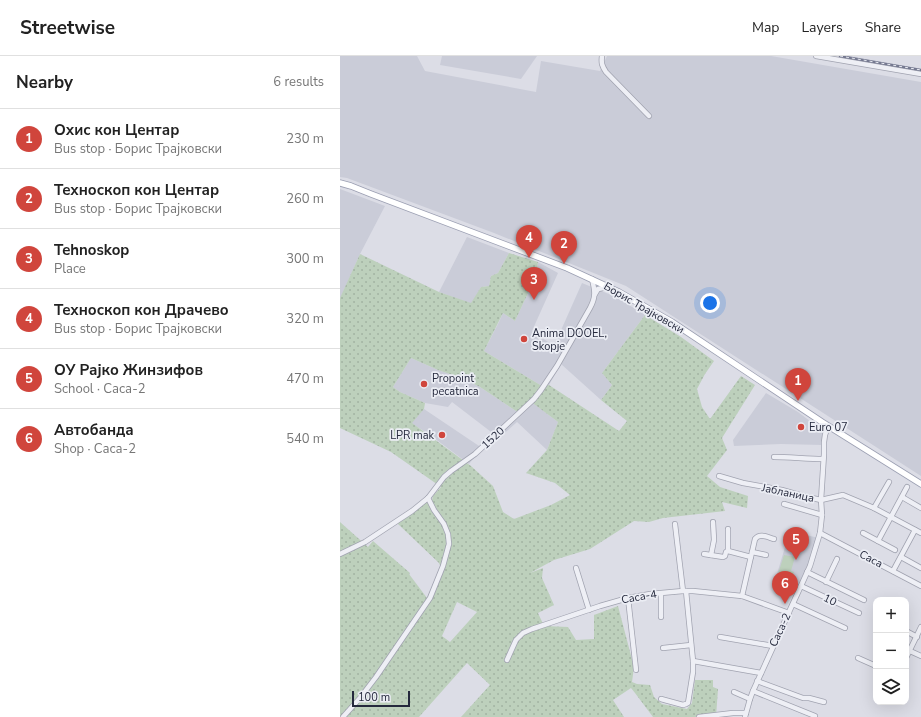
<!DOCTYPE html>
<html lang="en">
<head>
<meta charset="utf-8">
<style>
	:root { --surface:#fff; --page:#f6f6f6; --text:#222; --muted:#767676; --line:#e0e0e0; --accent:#d0453c }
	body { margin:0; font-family:"Nunito Sans",sans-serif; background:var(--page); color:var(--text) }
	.controls { position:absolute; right:12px; bottom:12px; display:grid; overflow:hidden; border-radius:8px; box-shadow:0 4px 16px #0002 }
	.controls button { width:36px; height:36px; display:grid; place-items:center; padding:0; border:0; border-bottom:1px solid var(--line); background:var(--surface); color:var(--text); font:20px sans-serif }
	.scale { position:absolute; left:12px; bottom:10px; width:58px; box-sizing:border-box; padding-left:4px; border:2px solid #25293d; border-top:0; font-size:11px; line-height:14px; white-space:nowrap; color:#25293d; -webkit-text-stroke:3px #ebedf4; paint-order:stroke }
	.you { position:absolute; left:370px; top:247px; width:14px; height:14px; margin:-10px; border:3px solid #fff; border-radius:50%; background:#1a73e8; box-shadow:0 0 0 6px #1a73e833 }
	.badge { display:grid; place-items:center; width:26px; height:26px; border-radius:50%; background:var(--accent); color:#fff; font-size:13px; font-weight:700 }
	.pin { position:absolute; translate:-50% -33px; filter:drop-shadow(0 1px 2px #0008) }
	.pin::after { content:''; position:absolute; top:21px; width:14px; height:12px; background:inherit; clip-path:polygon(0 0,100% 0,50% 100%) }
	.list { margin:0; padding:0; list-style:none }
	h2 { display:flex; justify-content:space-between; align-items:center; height:52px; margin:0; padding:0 16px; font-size:17px }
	h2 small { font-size:13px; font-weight:400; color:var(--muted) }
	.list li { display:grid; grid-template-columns:26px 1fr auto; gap:12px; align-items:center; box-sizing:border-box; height:60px; padding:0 16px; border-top:1px solid var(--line) }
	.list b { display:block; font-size:15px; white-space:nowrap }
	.list p { margin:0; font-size:13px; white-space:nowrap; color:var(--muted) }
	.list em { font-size:13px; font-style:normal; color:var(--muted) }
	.icon { flex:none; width:22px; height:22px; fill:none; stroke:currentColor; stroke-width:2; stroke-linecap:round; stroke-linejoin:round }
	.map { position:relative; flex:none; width:581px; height:661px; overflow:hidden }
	header { display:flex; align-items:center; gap:24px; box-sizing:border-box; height:56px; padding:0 20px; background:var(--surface); border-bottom:1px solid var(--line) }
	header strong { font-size:19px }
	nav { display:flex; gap:22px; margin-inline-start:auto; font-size:14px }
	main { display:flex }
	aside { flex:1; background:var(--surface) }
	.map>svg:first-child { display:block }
	.built { fill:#caccd8 }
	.grass { fill:url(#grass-dots); fill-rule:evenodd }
	.green { fill:#bdd0bc }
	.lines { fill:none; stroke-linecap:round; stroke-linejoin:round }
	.minor-casing { stroke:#a1a3b0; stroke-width:6 }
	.major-casing { stroke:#9b9fb2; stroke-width:7 }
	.minor { stroke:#eeeff5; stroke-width:4.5 }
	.major { stroke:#fff; stroke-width:5.5 }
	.rail-casing { stroke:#757990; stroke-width:2.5 }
	.rail { stroke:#ebedf4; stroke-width:1; stroke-dasharray:3; stroke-linecap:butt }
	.poi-dot { fill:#d0453c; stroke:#ebedf4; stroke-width:1.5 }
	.labels { text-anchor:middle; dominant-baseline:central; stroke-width:3.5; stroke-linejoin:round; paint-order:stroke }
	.street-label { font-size:11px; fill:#25293d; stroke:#ebedf4 }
	.poi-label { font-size:11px; fill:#25293d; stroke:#ebedf4; text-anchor:start }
</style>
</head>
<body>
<header>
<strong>Streetwise</strong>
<nav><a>Map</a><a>Layers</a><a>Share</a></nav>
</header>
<main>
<aside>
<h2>Nearby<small>6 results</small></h2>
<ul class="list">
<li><span class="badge">1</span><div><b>Охис кон Центар</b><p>Bus stop · Борис Трајковски</p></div><em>230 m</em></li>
<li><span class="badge">2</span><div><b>Техноскоп кон Центар</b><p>Bus stop · Борис Трајковски</p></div><em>260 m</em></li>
<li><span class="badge">3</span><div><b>Tehnoskop</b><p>Place</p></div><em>300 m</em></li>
<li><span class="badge">4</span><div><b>Техноскоп кон Драчево</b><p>Bus stop · Борис Трајковски</p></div><em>320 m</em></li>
<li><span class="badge">5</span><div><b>ОУ Рајко Жинзифов</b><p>School · Саса-2</p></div><em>470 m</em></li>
<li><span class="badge">6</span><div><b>Автобанда</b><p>Shop · Саса-2</p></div><em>540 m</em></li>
</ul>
</aside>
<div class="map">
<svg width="581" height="661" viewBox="0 0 581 661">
	<defs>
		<pattern id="grass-dots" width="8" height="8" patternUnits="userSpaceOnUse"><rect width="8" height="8" fill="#bdd0bc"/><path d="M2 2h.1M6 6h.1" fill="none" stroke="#a2b3a2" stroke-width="1.8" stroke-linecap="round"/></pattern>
	</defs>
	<rect width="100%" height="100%" fill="#dcdde6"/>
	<!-- built -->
	<g class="built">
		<path d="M0,0H77L85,15L196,36L201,5L260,15L267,0H431L581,26V420L286,230L154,177L7,122L0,121Z"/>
		<path d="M102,0H197L181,23L100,9Z"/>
		<path d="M0,133L45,150L20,198L0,243Z"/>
		<path d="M127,181L169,197L158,217L151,220L149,230L141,231L132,248L99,236Z"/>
		<path d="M198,206L218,217L192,275L214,290L242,227L276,241L305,259L262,317L272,329L261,344L221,308L209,329L202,330L144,295L159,266L163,257L175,265L196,220Z"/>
		<path d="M71,302L98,314L124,323L140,331L179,357L189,344L218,366L207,394L177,366L159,382L112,346L108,351L85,347L60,336L53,331Z"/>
		<path d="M426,337L458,356L483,375L482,389L441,388L394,390L393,384Z"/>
		<path d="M84,353L142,392L129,408L90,379L71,367Z"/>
		<path d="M452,476L479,482L461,530L436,521L446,488L450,487Z"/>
	</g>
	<!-- grass -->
	<path class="grass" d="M169,197L198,206L196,220L175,265L163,257L144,295L202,330L209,329L279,375L287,365L261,344L272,329L262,317L305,259L341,281L374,305L365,318L357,333L362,351L370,363L401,320L415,329L382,382L387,394L367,420L380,431L408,440L407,452L382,446L385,455L323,462L309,466L294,465L250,493L214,504L190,517L203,512L202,522L214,549L198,557L204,570L228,571L236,584L254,583V559L278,550L294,611L292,626L297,628L310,629L314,641L322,648L347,653L352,647L355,624H373V631L378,633L376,661H313L295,637L291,632L273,644L284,661H121L150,629L127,607L79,661H0V466L28,491L33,485L70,517L69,518L90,546L103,517L99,507L58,468L61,461L85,443L92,444L93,440L101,431L51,396L0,372V242L20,198L99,236L131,247L141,231L149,230L151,220L158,217ZM71,302L98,314L124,323L140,331L179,357L190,345L218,366L207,394L186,417L215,427L230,439L211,449L174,463L163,456L153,430L131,410L72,367L84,353L85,347L60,336L53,331ZM117,546L137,556L110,586L102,580Z"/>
	<!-- green -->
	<path class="green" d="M444,499L455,501L451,515L454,516L450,525L437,521Z"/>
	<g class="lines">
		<defs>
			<g id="minor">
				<path d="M262,0C261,7 262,10 266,16L309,60"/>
				<path d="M476,0L581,18"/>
				<path d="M255,238L258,233L268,231"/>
				<path d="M434,401C450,401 467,403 483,403"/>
				<path d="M379,420L403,427L442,434L463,440L481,444L503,439L534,452L581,477"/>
				<path d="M562,441L581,452"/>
				<path d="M444,448L482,459"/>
				<path d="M534,452L549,426"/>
				<path d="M335,468L343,535"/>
				<path d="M480,477L581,530"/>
				<path d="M523,477L555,494"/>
				<path d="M538,485L567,431"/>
				<path d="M388,495V473"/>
				<path d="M412,496L426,499"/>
				<path d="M0,498L25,486L72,455L88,442L104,421L111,415L135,398L194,343L201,334L217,310L250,252C256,241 255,235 252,223"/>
				<path d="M364,498L383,501L385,500L386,496L388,495L411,501"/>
				<path d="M371,499L374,484L373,466"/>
				<path d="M561,501L581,512"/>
				<path d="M236,512L249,554"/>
				<path d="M553,515L575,474"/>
				<path d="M467,516L524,544"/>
				<path d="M486,526L497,503"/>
				<path d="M461,530L519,557"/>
				<path d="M346,535L353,605"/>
				<path d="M321,538V561"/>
				<path d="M402,540L415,483C420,477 427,481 434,483"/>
				<path d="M288,542L296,614"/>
				<path d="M453,548L505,572"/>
				<path d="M566,575L577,581"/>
				<path d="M380,581L433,590"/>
				<path d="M323,592L351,589"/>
				<path d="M570,595L581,600"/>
				<path d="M518,602L536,610"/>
				<path d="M566,602L581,571"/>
				<path d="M167,604L176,584L183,577L192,573L260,550L288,542L310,538L343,535H353L402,540L449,557"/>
				<path d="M417,625L463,642H469L484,646"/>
				<path d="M413,635L475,660"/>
				<path d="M394,636L410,643"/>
				<path d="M321,643L343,649L346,648L348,647L353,616V605L421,617"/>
				<path d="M3,661L20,642L36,621L90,542L103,510L109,488L108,478L104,468L94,454L88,442"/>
				<path d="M359,661L393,657H406"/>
				<path d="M405,661L410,643L413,635L470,510L480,477L482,459L481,444L484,398V386L485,379L488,370"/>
			</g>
			<path id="major" d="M0,127L11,130L31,138L227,212L279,236L332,266L482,366L581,428"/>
		</defs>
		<!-- minor casing -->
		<use href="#minor" class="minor-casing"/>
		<!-- major casing -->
		<use href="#major" class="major-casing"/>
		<!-- minor -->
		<use href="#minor" class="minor"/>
		<!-- major -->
		<use href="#major" class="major"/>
		<defs>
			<path id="rail" d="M500,0L581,14"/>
		</defs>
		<!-- rail casing -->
		<use href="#rail" class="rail-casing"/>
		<!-- rail -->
		<use href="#rail" class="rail"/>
	</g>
	<!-- markers -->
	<g class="poi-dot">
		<circle cx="184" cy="283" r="4"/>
		<circle cx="84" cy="328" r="4"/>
		<circle cx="461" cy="371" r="4"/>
		<circle cx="102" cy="379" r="4"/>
	</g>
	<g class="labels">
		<!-- street labels -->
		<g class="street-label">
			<text transform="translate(304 252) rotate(30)">Борис Трајковски</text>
			<text transform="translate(153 382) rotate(-43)">1520</text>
			<text transform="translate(448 437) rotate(12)">Јабланица</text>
			<text transform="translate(531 503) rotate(28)">Саса</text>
			<text transform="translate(299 541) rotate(-10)">Саса-4</text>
			<text transform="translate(490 544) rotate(26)">10</text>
			<text transform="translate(440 574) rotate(-65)">Саса-2</text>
		</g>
		<!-- poi labels -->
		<g class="poi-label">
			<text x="192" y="277">Anima DOOEL,<tspan x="192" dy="13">Skopje</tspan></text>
			<text x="92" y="322">Propoint<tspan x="92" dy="13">pecatnica</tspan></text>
			<text x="469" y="371">Euro 07</text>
			<text x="94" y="379" text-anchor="end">LPR mak</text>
		</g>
	</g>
</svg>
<div class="controls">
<button>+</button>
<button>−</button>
<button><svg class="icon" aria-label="layers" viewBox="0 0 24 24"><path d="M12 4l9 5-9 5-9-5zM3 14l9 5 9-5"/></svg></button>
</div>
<div class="scale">100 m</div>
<div class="you"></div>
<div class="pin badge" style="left:458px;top:345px">1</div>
<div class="pin badge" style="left:224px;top:208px">2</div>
<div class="pin badge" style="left:194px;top:244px">3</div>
<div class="pin badge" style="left:189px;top:202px">4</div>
<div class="pin badge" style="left:456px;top:504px">5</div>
<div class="pin badge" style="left:445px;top:548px">6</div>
</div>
</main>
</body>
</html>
